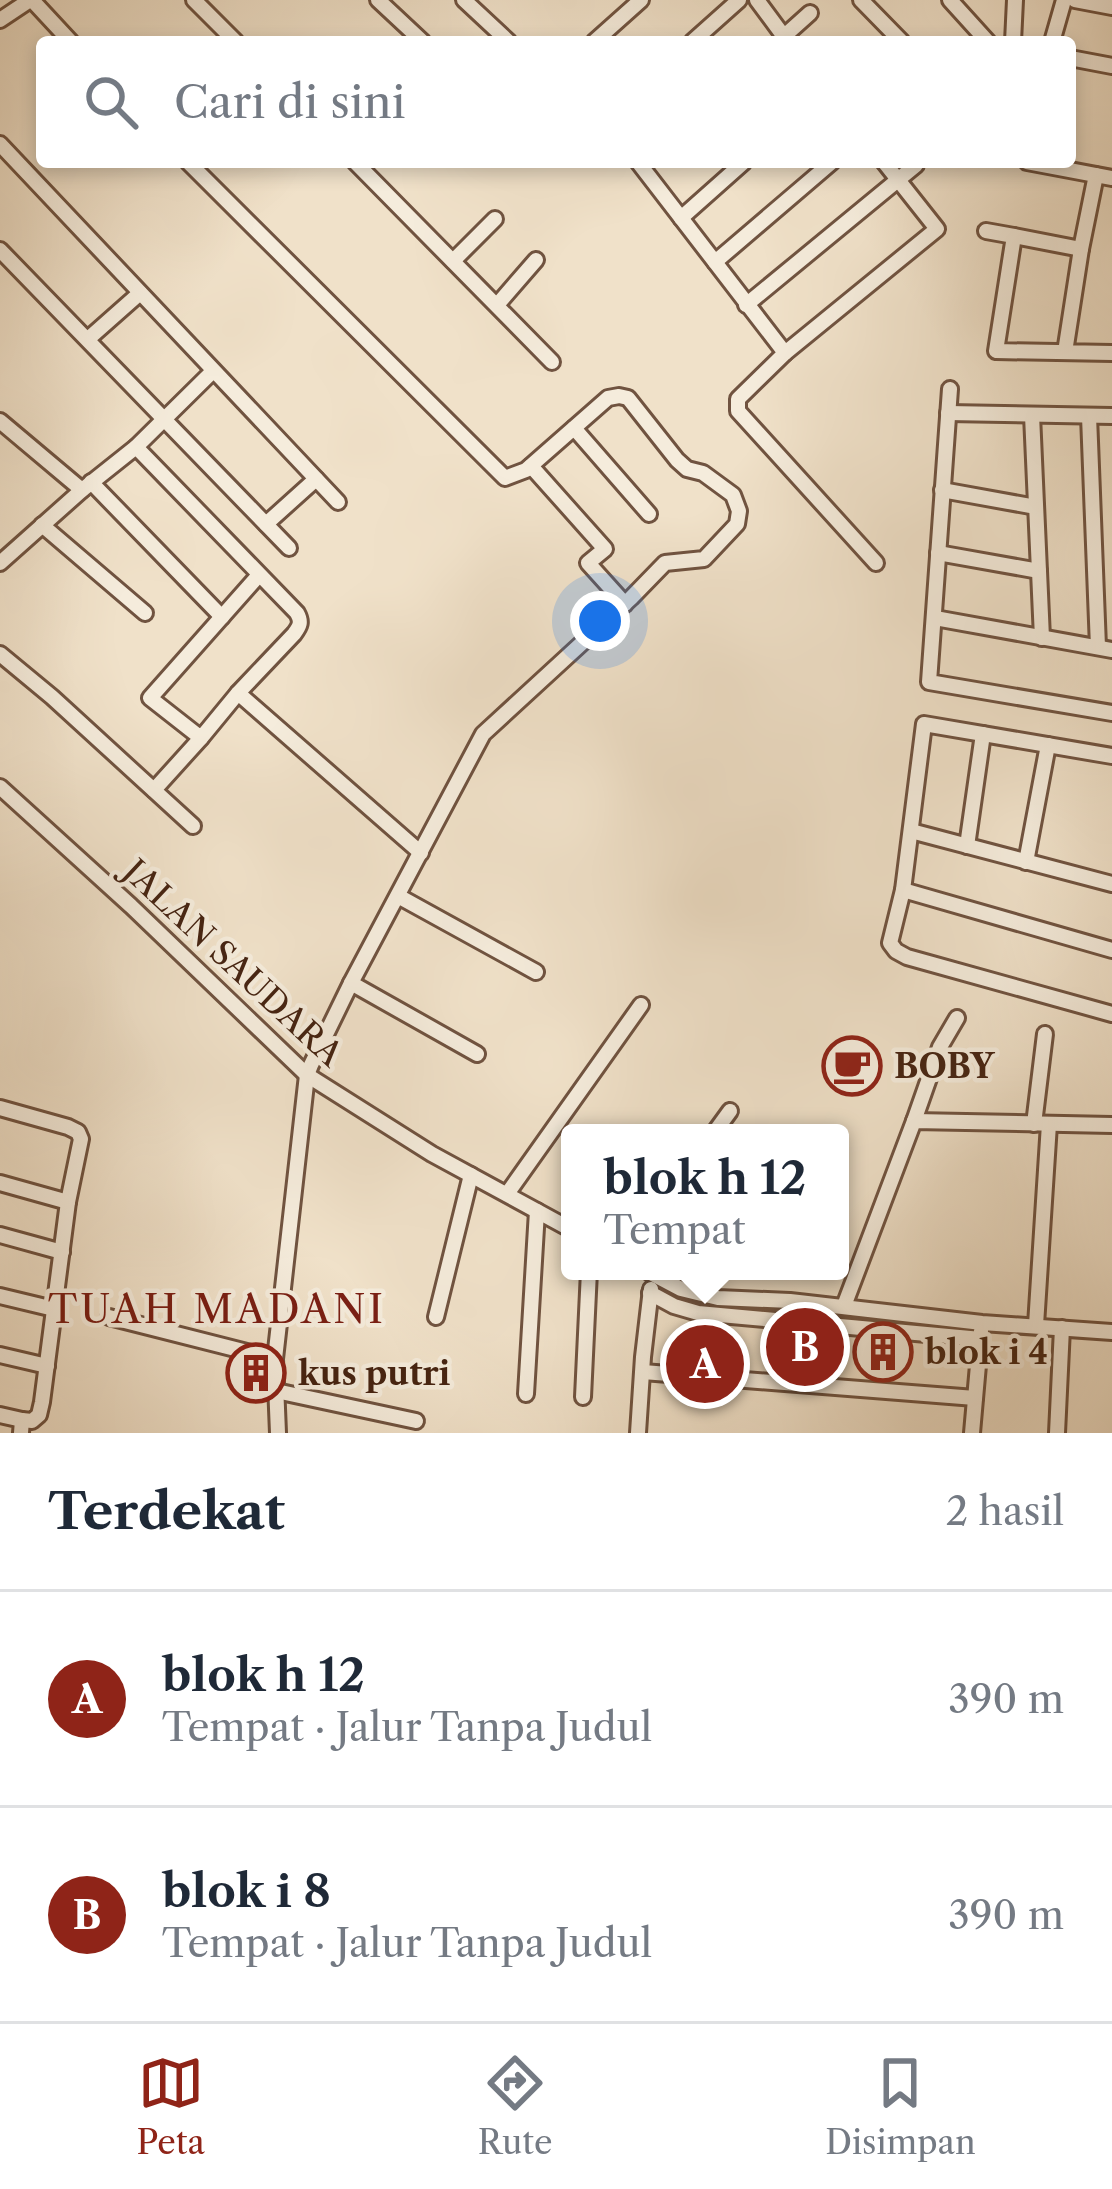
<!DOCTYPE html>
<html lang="id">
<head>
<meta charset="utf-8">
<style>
	:root { --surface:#fff; --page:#f2f2f3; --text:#1f2937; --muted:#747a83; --line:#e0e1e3; --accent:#8f2418 }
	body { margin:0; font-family:"Libre Caslon Text",serif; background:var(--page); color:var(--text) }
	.you { position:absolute; left:600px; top:621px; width:42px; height:42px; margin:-30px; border:9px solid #fff; border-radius:50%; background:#1a73e8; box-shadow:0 0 0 18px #1a73e833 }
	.badge { display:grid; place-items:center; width:78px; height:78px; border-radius:50%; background:var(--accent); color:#fff; font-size:39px; font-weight:700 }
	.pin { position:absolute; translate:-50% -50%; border:6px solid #fff; box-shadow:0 3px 12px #0006 }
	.popup { position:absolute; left:561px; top:1124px; width:288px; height:156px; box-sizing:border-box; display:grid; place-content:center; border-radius:12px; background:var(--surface); filter:drop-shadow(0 3px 9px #0005); font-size:39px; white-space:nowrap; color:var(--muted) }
	.popup b { font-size:45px; color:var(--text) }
	.popup::after { content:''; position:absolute; left:50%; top:100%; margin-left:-24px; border:24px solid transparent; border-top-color:var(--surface) }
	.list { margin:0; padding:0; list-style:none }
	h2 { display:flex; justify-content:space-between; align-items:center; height:156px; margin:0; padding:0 48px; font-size:51px }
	h2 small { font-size:39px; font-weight:400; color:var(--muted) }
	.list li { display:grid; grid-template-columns:78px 1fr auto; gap:36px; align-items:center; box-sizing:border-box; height:216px; padding:0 48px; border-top:3px solid var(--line) }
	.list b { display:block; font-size:45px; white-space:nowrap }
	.list p { margin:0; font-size:39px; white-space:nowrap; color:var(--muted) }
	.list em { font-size:39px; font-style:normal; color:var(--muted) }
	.icon { flex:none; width:66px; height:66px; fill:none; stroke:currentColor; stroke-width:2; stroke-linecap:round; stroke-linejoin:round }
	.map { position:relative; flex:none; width:1112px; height:1433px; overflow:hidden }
	.search { position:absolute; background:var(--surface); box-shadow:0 6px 18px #0003; left:36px; right:36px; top:36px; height:132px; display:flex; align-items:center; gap:30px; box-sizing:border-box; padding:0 42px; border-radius:12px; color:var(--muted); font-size:45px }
	.sheet { height:588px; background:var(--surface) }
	nav { display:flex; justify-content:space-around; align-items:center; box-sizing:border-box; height:168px; border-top:3px solid var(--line); background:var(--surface); font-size:33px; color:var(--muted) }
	nav a { display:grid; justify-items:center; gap:6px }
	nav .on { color:var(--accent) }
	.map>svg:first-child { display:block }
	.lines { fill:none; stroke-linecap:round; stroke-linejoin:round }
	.street-casing { stroke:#705340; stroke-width:20 }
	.street { stroke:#f5ecdc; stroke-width:14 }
	.labels { text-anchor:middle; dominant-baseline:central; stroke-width:9; stroke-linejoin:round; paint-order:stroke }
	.street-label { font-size:33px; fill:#462412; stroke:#f5ecdc }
	.poi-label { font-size:33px; font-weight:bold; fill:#462412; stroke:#f5ecdc; text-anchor:start }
	.quarter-label { font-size:39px; letter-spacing:3px; fill:#7a1f14; stroke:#f5ecdc }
</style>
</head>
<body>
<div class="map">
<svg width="1112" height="1433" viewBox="0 0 1112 1433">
	<rect width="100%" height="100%" fill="#f0e1c9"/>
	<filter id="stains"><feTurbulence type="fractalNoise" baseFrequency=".00167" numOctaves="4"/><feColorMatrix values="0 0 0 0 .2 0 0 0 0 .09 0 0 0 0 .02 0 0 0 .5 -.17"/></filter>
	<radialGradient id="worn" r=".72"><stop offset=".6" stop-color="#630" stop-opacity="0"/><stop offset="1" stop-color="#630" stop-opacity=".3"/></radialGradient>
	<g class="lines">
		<defs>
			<g id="street">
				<path d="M32,0L71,42"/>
				<path d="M194,0L236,42"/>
				<path d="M378,0L423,42"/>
				<path d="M464,0L509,42"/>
				<path d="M757,0L788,42"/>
				<path d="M861,0L902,42"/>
				<path d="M950,0L988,42"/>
				<path d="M1075,0L1112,7"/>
				<path d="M0,20L30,0"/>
				<path d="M781,39L810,13"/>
				<path d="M594,42L641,0"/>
				<path d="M692,42L739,0"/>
				<path d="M1013,42L1015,0"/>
				<path d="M1052,42L1064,0"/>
				<path d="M1070,58L1112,66"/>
				<path d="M0,144L338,502"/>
				<path d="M188,162L505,478L526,470L608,398L619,396L628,398L677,460L687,469L703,473L733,495L739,511L737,524L704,559L665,563L631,598L483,734L351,983L311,1065L307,1075L275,1359L278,1433"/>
				<path d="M355,162L552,362"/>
				<path d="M638,162L785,353L937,229L884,162"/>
				<path d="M1027,162L1112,178"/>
				<path d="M681,218L744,162"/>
				<path d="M986,231L1014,236"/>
				<path d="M1081,249L1096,175"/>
				<path d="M0,250L289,548"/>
				<path d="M453,261L495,219"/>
				<path d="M715,262L832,162"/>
				<path d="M497,305L536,260"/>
				<path d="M746,305L916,165"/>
				<path d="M88,339L140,293"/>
				<path d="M1065,352L1081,249L1014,236L996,351L1112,353"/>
				<path d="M785,353L738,399V411L876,563"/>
				<path d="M950,389L929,682L1112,713"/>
				<path d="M948,413L1112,416"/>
				<path d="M1032,415L1042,638"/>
				<path d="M1089,416L1098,647"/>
				<path d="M0,421L82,490"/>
				<path d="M574,428L649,514"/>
				<path d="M136,447L297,613C302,622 300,626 294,634L238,693L201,738L150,698L259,575"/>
				<path d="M531,466L605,549L588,563L625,604"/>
				<path d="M91,482L222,617"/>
				<path d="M942,490L1036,507"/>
				<path d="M266,524L316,479"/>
				<path d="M42,525L145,613"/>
				<path d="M938,553L1039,571"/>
				<path d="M0,563L82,490L136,447L213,371"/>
				<path d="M935,618L1112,650"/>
				<path d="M0,654L52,697L193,826"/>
				<path d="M238,693L421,853"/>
				<path d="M1112,756L924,724L903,890L890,943L896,951L907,957L1112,1014"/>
				<path d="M0,787L131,906L307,1075L432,1154L570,1229"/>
				<path d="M154,790L201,738"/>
				<path d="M911,831L1112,884"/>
				<path d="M967,846L983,734"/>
				<path d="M1026,862L1048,745"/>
				<path d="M903,890L1112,950"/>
				<path d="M398,896L536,972"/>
				<path d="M351,983L477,1054"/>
				<path d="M0,1108L68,1127L78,1132L81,1139L68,1202L42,1402L39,1415L32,1421L22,1420"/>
				<path d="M914,1121L940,1047L957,1018"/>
				<path d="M1034,1124L1045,1034"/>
				<path d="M714,1133L730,1111"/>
				<path d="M0,1183L68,1202"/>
				<path d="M507,1194L641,1005"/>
				<path d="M0,1235L62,1252"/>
				<path d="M647,1271L681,1289L718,1298L790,1301L982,1323L1112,1332"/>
				<path d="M650,1293L674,1306L698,1313L981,1339"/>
				<path d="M0,1296L54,1309"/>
				<path d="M844,1306L914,1121L1112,1125"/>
				<path d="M109,1317L275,1359"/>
				<path d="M436,1317L471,1175"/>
				<path d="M1036,1325L1049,1124"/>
				<path d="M0,1355L47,1366"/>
				<path d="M643,1372L975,1398"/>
				<path d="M276,1391L416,1421"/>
				<path d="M526,1394L537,1211"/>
				<path d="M583,1397L589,1271"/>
				<path d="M0,1415L22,1420L21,1433"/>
				<path d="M638,1433L643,1357L651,1289"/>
				<path d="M972,1433L981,1331"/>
				<path d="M1057,1433L1062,1328"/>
			</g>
		</defs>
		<!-- street casing -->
		<use href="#street" class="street-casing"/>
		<!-- street -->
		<use href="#street" class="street"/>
	</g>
	<!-- icons -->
	<defs>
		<symbol id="cafe-ring" viewBox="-11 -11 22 22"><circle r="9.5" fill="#f5ecdc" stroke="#8f2418" stroke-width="1.5"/><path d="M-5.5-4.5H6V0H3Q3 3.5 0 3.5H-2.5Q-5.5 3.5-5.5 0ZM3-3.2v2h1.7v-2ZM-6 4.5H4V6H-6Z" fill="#8f2418"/></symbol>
		<symbol id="building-ring" viewBox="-11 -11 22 22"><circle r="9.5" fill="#f5ecdc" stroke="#8f2418" stroke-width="1.5"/><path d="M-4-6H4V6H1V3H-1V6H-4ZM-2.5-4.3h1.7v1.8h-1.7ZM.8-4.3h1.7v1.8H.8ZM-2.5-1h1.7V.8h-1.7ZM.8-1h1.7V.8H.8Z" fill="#8f2418"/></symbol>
	</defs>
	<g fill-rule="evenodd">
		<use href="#cafe-ring" x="819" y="1033" width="66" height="66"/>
		<use href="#building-ring" x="850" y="1319" width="66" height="66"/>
		<use href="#building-ring" x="223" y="1340" width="66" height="66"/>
	</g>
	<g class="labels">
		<!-- street labels -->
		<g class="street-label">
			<text transform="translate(233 963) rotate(43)">JALAN SAUDARA</text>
		</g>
		<!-- poi labels -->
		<g class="poi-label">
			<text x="894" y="1066">BOBY</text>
			<text x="925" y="1352">blok i 4</text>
			<text x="298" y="1373">kus putri</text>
		</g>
		<!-- quarter labels -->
		<g class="quarter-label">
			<text x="217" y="1309">TUAH MADANI</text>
		</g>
	</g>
	<rect width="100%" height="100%" filter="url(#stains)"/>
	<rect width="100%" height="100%" fill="url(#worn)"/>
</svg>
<div class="you"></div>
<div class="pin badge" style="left:705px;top:1364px">A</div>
<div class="popup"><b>blok h 12</b>Tempat</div>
<div class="pin badge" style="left:805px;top:1347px">B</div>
<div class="search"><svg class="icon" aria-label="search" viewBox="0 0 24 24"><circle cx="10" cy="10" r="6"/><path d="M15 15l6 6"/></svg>Cari di sini</div>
</div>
<section class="sheet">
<h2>Terdekat<small>2 hasil</small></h2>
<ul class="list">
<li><span class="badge">A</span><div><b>blok h 12</b><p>Tempat · Jalur Tanpa Judul</p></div><em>390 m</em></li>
<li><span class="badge">B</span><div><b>blok i 8</b><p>Tempat · Jalur Tanpa Judul</p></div><em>390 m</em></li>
</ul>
</section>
<nav>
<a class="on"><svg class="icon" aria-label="map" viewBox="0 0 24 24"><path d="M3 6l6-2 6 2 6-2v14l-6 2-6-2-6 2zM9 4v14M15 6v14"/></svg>Peta</a>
<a><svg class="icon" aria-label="directions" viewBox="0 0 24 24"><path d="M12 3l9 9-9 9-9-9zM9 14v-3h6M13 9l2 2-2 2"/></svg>Rute</a>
<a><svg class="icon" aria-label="saved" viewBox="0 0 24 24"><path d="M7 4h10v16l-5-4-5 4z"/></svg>Disimpan</a>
</nav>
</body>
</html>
